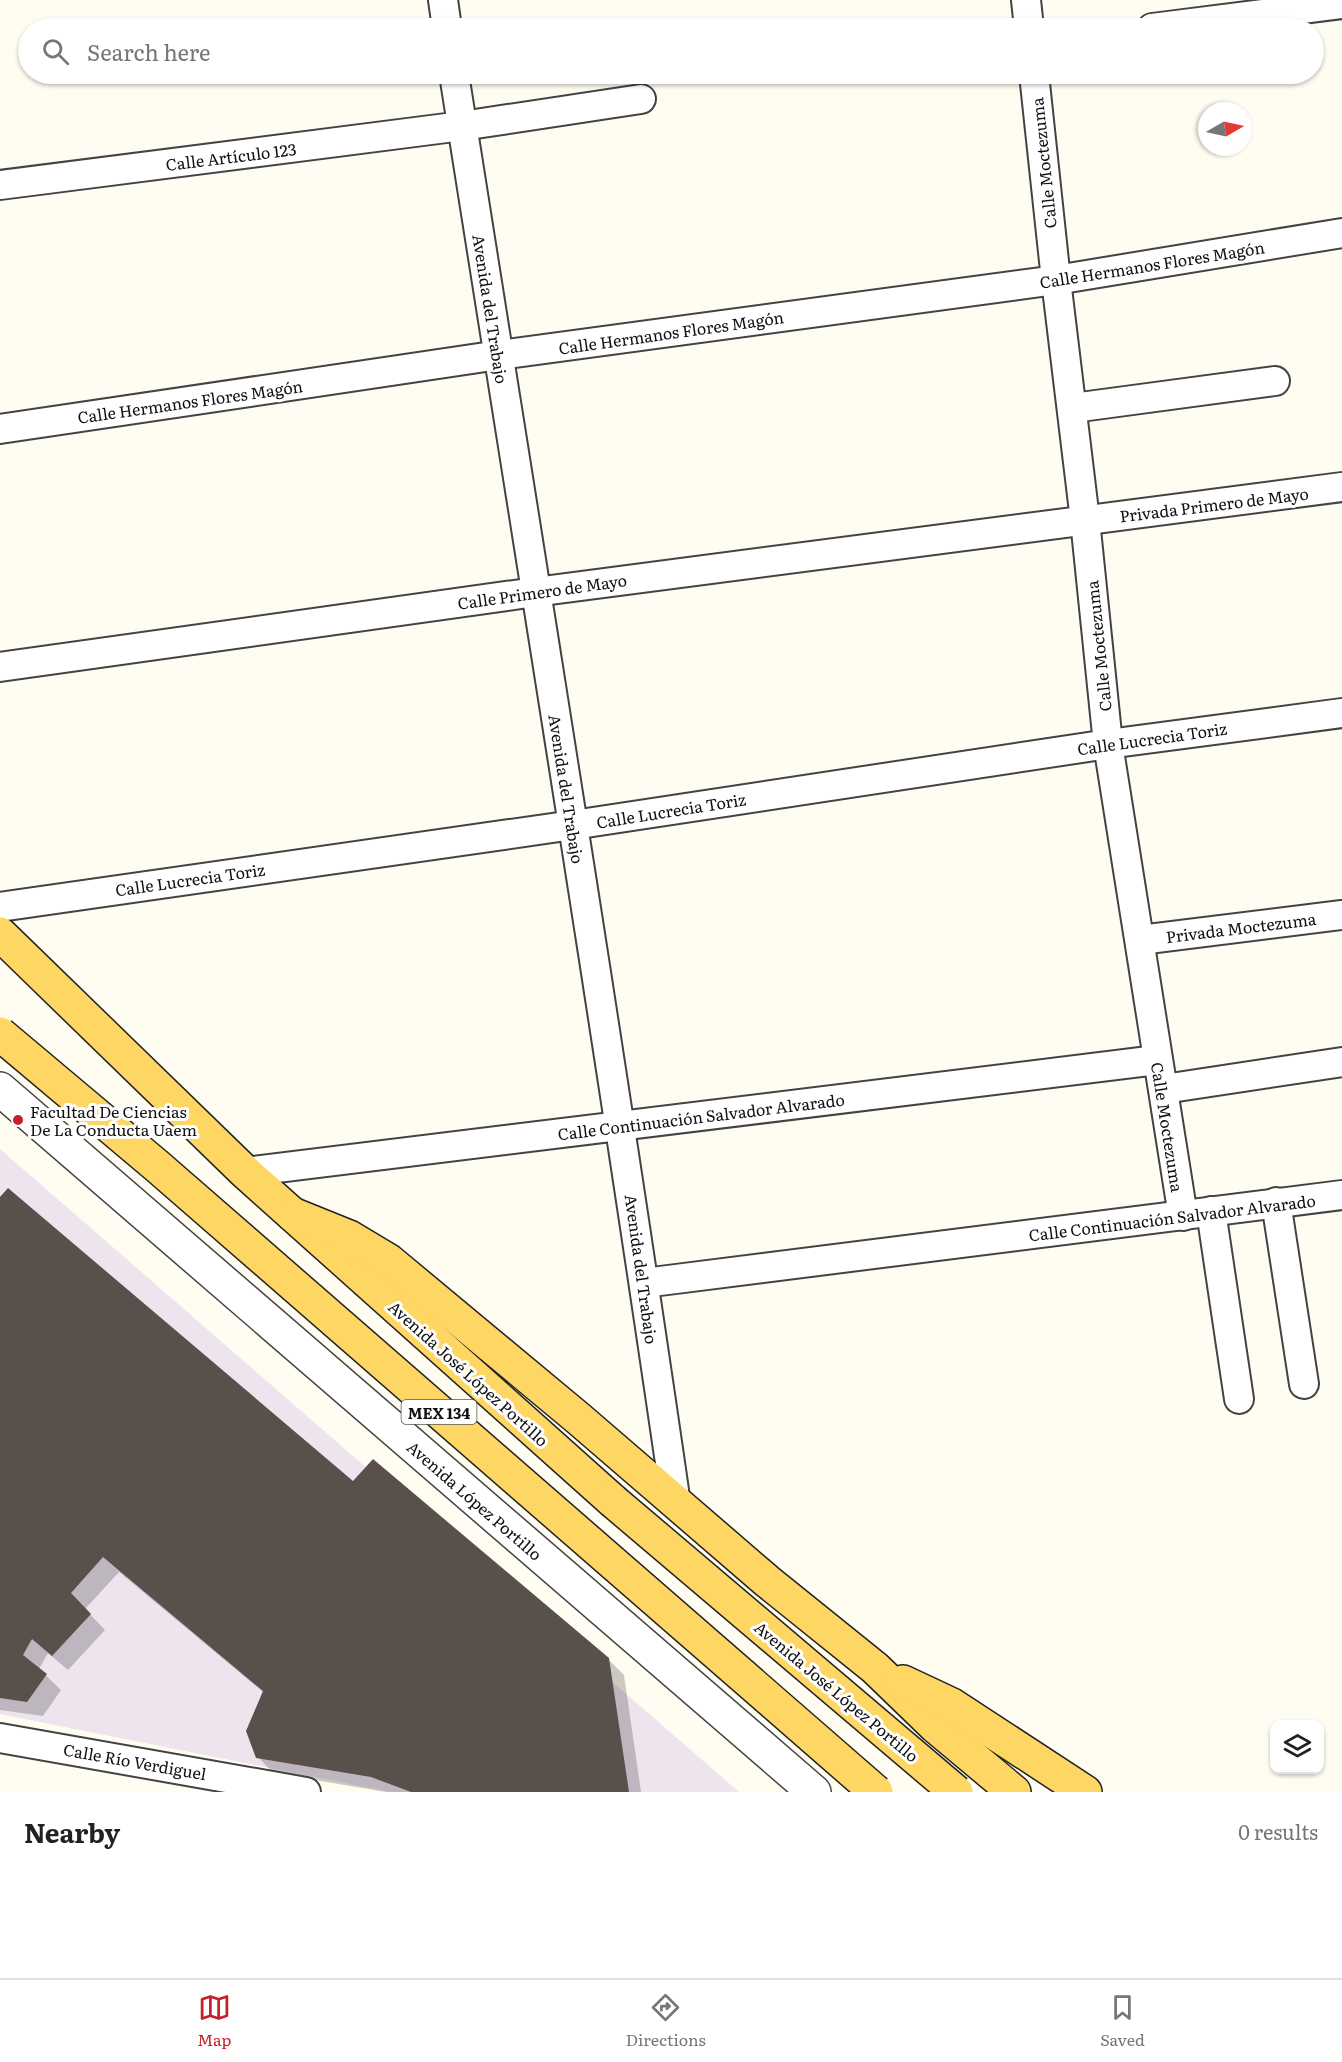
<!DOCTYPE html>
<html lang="en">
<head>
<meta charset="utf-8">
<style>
	:root { --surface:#fff; --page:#f2f2f2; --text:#222; --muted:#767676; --line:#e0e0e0; --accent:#c8202a }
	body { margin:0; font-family:Literata,serif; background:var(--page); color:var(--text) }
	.controls { position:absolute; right:18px; bottom:18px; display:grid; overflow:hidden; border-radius:12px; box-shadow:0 2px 4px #0004 }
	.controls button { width:54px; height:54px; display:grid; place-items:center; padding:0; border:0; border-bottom:2px solid var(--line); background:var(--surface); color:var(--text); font:30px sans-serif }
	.compass { position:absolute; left:1198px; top:102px; width:54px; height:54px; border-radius:50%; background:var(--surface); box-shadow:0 2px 4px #0004; rotate:81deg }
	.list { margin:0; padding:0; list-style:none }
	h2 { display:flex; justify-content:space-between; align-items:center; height:78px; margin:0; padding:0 24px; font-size:26px }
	h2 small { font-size:20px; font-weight:400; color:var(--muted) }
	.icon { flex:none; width:33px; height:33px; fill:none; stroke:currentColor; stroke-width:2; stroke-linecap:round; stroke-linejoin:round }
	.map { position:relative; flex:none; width:1342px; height:1792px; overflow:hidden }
	.search { position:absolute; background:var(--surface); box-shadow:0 2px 4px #0004; left:18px; right:18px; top:18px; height:66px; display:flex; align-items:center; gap:15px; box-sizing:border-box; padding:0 21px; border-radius:33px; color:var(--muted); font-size:22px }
	.sheet { height:186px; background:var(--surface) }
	nav { display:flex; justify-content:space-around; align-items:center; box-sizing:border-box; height:84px; border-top:2px solid var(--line); background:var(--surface); font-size:16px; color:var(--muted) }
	nav a { display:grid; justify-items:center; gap:3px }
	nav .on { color:var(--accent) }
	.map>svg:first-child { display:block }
	.industrial { fill:#ede4ee }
	.shadow { fill:#0003 }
	.building { fill:#59504b }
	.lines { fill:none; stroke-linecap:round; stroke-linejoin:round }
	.minor-casing { stroke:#434343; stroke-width:32 }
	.tertiary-casing { stroke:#434343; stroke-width:36 }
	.primary-casing { stroke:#212121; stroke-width:36 }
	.minor { stroke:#fff; stroke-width:28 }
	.tertiary { stroke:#fff; stroke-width:33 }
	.primary { stroke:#fed663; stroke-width:33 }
	.primary-bridge-casing { stroke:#212121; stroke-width:36; stroke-linecap:butt }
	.primary-bridge { stroke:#fed663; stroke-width:33 }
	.poi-dot { fill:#c8202a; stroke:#fff; stroke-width:2 }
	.labels { text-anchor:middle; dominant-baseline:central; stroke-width:6; stroke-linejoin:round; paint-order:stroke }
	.shield { fill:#fff; stroke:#585858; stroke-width:1.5 }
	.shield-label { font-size:15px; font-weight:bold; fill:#101010 }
	.street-label { font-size:16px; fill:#101010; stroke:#fff }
	.poi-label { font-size:16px; fill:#101010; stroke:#fff; text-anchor:start }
</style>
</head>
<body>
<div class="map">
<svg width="1342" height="1792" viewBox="0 0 1342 1792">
	<rect width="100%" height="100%" fill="#fffcf2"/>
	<!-- industrial -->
	<path class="industrial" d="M0,1149L739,1792H390L0,1714Z"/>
	<!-- shadow -->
	<path class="shadow" d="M0,1199L353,1483L608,1659L624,1675L641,1792H386L273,1773L258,1757L263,1692L119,1572L85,1609L105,1630L68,1670L48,1653L39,1669L61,1690L43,1716L0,1710Z"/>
	<!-- building -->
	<path class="building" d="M8,1188L353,1481L373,1459L609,1658L629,1792H411L371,1777L256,1758L246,1731L263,1691L103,1557L71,1593L91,1614L52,1656L32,1639L23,1655L47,1674L27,1702L0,1698V1197Z"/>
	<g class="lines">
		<defs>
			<g id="minor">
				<path d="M443,0L447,28"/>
				<path d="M1026,0L1029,28"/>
				<path d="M1152,28L1342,4"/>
				<path d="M454,74C529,550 607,1027 676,1504"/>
				<path d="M1034,74L1056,280L1085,520L1108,744L1183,1216"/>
				<path d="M0,185L462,126L641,99"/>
				<path d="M1073,408L1275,381"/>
				<path d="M0,429L499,355L1056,280L1342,233"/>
				<path d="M0,667L535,592L1342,487"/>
				<path d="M0,907L573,825L1108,744L1342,713"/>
				<path d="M1140,940L1342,915"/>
				<path d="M1164,1089L1342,1062"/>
				<path d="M245,1172L1157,1060"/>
				<path d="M1276,1202L1304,1384"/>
				<path d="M1211,1211L1239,1399"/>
				<path d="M644,1283L1342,1195"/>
				<path d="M0,1738L306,1792"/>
			</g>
			<path id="tertiary" d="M0,1089L814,1792"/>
			<g id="primary">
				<path d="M0,934L245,1172L613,1501"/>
				<path d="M292,1214L349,1237L389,1261L579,1419L767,1581L875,1668L935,1726L1014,1792"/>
				<path d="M903,1682L952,1705L1085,1792"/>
			</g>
		</defs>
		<!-- minor casing -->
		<use href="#minor" class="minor-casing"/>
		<!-- tertiary casing -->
		<use href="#tertiary" class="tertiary-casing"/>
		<!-- primary casing -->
		<use href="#primary" class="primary-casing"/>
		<!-- minor -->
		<use href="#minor" class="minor"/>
		<!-- tertiary -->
		<use href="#tertiary" class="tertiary"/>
		<!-- primary -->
		<use href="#primary" class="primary"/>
		<defs>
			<g id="primary-bridge">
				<path d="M0,1034L157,1166L876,1792"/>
				<path d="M613,1501L956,1792"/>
			</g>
		</defs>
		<!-- primary-bridge casing -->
		<use href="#primary-bridge" class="primary-bridge-casing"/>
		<!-- primary-bridge -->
		<use href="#primary-bridge" class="primary-bridge"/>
	</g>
	<!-- markers -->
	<circle class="poi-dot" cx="18" cy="1120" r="6"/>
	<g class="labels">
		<!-- shield labels -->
		<rect class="shield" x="401.5" y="1400" width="75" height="24" rx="4.5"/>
		<g class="shield-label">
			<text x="439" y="1412">MEX 134</text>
		</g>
		<!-- street labels -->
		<g class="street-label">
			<text transform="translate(231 156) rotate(-7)">Calle Artículo 123</text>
			<text transform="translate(1043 163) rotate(-96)">Calle Moctezuma</text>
			<text transform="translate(1152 264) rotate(-9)">Calle Hermanos Flores Magón</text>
			<text transform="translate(491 309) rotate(81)">Avenida del Trabajo</text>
			<text transform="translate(671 332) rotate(-8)">Calle Hermanos Flores Magón</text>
			<text transform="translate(190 401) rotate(-8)">Calle Hermanos Flores Magón</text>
			<text transform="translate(1214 504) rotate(-7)">Privada Primero de Mayo</text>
			<text transform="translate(542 591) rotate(-8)">Calle Primero de Mayo</text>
			<text transform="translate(1098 646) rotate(-96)">Calle Moctezuma</text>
			<text transform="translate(1152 738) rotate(-8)">Calle Lucrecia Toriz</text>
			<text transform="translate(567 789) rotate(81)">Avenida del Trabajo</text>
			<text transform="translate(671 810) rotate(-9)">Calle Lucrecia Toriz</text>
			<text transform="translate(190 879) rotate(-8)">Calle Lucrecia Toriz</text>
			<text transform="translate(1241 927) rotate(-7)">Privada Moctezuma</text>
			<text transform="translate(701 1116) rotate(-7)">Calle Continuación Salvador Alvarado</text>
			<text transform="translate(1168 1127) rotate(81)">Calle Moctezuma</text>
			<text transform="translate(1172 1217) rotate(-7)">Calle Continuación Salvador Alvarado</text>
			<text transform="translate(642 1269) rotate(82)">Avenida del Trabajo</text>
			<text transform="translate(469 1373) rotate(42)">Avenida José López Portillo</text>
			<text transform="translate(475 1500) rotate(41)">Avenida López Portillo</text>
			<text transform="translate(837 1691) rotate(40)">Avenida José López Portillo</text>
			<text transform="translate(135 1761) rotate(10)">Calle Río Verdiguel</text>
		</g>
		<!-- poi labels -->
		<g class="poi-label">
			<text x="30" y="1111">Facultad De Ciencias<tspan x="30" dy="18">De La Conducta Uaem</tspan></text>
		</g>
	</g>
</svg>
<div class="controls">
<button><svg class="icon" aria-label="layers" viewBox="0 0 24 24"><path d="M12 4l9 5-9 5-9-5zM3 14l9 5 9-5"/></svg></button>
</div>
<svg class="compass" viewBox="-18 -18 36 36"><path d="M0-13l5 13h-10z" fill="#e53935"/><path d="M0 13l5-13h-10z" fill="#767676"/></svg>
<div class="search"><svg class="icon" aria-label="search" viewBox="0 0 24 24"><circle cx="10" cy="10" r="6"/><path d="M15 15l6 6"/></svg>Search here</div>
</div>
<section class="sheet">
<h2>Nearby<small>0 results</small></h2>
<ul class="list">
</ul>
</section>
<nav>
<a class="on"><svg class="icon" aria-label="map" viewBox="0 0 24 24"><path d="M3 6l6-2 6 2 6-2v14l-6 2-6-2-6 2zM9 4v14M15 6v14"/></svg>Map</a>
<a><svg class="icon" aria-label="directions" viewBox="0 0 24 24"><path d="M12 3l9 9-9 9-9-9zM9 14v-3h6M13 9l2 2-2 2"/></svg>Directions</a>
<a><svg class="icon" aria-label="saved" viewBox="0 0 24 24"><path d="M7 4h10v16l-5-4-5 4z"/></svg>Saved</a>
</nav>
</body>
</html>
